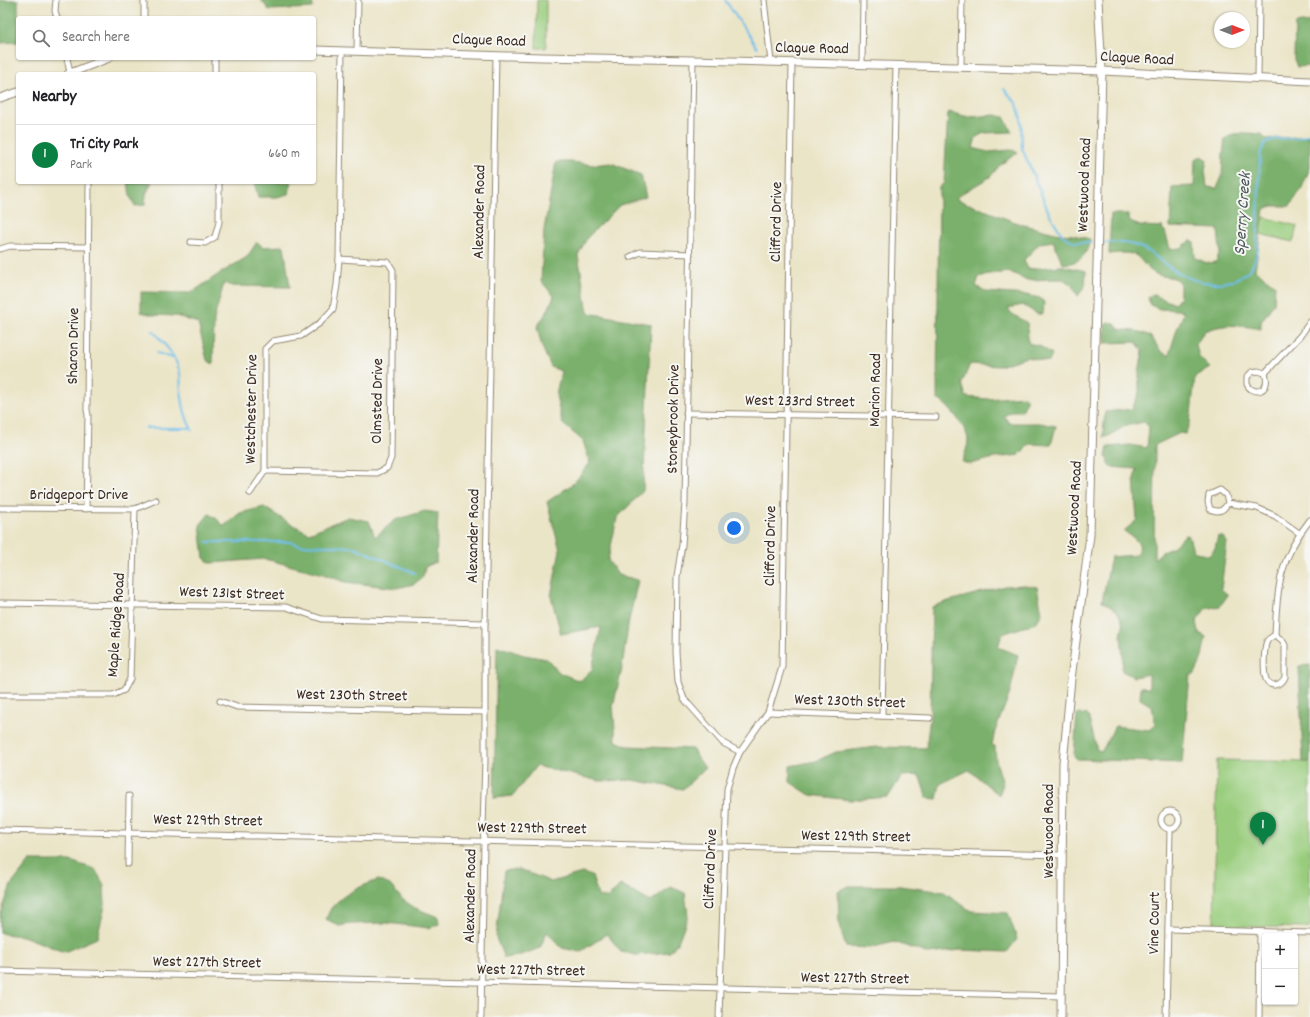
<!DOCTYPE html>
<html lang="en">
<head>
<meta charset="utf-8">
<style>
	:root { --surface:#fff; --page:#f2f2f2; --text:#202124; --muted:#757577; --line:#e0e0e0; --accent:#0b8043 }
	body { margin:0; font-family:Dekko,sans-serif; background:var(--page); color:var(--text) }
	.controls { position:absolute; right:12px; bottom:12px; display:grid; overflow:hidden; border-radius:4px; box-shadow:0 1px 3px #0004 }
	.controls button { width:36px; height:36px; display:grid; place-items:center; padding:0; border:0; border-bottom:1px solid var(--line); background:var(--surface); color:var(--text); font:20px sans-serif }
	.compass { position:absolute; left:1214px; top:12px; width:36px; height:36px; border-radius:50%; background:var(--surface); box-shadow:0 1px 3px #0004; rotate:90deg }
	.you { position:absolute; left:734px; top:528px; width:14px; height:14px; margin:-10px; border:3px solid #fff; border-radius:50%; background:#1a73e8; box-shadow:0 0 0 6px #1a73e833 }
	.badge { display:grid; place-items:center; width:26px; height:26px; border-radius:50%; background:var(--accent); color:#fff; font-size:13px; font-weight:700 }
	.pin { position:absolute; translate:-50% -33px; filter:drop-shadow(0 1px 2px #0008) }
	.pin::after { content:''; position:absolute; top:21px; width:14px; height:12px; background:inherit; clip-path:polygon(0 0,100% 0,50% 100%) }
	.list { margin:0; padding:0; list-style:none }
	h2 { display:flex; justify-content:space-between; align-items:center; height:52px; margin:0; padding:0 16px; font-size:17px }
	h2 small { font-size:13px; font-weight:400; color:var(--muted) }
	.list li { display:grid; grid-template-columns:26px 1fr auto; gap:12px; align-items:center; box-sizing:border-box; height:60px; padding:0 16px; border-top:1px solid var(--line) }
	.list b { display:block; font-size:15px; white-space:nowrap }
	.list p { margin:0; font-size:13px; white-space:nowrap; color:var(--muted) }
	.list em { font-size:13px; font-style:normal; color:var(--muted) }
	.icon { flex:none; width:22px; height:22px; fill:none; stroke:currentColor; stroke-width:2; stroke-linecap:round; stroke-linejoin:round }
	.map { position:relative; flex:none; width:1310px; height:1017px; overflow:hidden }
	.search { position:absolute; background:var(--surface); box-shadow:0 1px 3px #0004; left:16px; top:16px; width:300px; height:44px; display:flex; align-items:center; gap:10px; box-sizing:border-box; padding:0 14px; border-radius:4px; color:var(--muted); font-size:15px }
	.panel { position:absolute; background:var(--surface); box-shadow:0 1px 3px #0004; left:16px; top:72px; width:300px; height:112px; border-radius:4px }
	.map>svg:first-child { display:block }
	.green { fill:#99cd7d; stroke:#6a7c4e }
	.forest { fill:#7ab06c; stroke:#5a6d45 }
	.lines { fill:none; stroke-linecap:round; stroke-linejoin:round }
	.stream { stroke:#6fbfea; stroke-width:2 }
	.street-casing { stroke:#938873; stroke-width:7 }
	.secondary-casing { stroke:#938873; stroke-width:9 }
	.street { stroke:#fff; stroke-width:5 }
	.secondary { stroke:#fff; stroke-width:7 }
	.labels { text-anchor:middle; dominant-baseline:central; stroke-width:4; stroke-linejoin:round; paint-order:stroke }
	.street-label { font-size:16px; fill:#3b2a1e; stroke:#f6f6f2 }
	.water-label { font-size:17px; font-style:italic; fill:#4b575b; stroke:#f6f6f2 }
</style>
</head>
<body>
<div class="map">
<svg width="1310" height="1017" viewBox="0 0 1310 1017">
	<rect width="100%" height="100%" fill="#f6f6f2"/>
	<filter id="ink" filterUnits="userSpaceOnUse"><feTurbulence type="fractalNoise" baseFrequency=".025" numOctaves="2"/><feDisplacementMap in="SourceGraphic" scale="8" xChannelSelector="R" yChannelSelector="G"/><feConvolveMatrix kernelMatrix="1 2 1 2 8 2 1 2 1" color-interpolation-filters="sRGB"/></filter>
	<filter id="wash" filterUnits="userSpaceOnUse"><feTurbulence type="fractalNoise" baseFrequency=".012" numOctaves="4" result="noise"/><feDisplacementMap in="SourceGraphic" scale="16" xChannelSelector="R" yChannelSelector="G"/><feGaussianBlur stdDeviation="0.9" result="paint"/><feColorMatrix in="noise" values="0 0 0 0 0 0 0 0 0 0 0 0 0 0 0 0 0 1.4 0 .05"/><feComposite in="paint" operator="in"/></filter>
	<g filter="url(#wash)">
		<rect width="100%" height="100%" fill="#ebe5c8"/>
		<!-- green -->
		<g class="green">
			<path d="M537,0H546V48H536Z"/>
			<path d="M1264,217L1297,226L1293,242L1260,234Z"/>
			<path d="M1217,760L1310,762V928L1214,926Z"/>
		</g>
		<!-- forest -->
		<g class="forest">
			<path d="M0,0H18V42L0,43Z"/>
			<path d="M261,0H312L313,8L269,10Z"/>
			<path d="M1310,22V66L1297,67L1294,59L1295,24Z"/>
			<path d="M948,112L969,117L996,115L1004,117L1012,132L984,133L976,137L973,148L988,152L1011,150L1018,152L1000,165L990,177L959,195L956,199L1020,224L1059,234L1073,235L1090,239C1087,255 1081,263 1063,264L1053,241L1040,243L1024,260L1028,269L1062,266L1086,271L1085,286L1078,296L1072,285L1063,279L1027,280L1010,272L989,274L979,277L976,286L987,292L1026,295L1040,298L1044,302L1043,314H1037L1023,305L1008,308L1011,313L1027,323L1028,343L1040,346L1052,354L1049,362L1027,357L999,366L970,364L962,383L966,397L988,399L1024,396L1027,401L1022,411H1013L1004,416L1009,423H1040L1056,426L1051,445L1030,444L1019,455L994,458L970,464L962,462C964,456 968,447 968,440C968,429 947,403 937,399L939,187L944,183Z"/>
			<path d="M1247,133L1262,134L1265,139L1310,136V168L1301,190L1290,206H1272L1264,209L1255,270L1275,285L1274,303L1261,322V329C1238,325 1226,323 1204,331L1196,345L1199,357L1210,368L1195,377L1190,423L1185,434L1180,433L1155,445L1154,559L1162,552L1172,548L1185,535L1189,536L1193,551L1209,556L1215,548L1218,536L1223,537L1227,542L1221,589L1228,595L1220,606L1205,609L1197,621L1199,633L1206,637C1203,650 1202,663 1194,675H1190L1182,763L1076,759L1074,755L1077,714L1088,715L1097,750L1102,751L1115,726L1149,730L1155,725L1152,706L1140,699L1141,686L1149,689V674L1134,677L1122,671L1123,657L1121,636L1123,625L1118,612L1102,601L1111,557L1136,555L1140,546L1134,538L1124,531L1137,520L1134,478L1137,469L1110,467L1106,456L1108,447L1130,445L1147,448L1149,427L1144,422L1125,426L1107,437H1103L1105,412L1132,409L1139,393V372L1143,351L1136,342L1105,343V325L1107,322L1114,323L1119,329C1129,331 1142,330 1151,337C1157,343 1158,353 1169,355L1177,329L1184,313L1178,310L1160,309L1150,305L1148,297L1154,295L1175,304L1180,296V282C1174,275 1164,278 1156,274C1147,270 1141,258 1135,255C1127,252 1117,253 1109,254L1111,214H1128L1130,222L1140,226L1163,227L1162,229L1165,231L1170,249L1181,248L1191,240L1194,243L1195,258L1207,263L1216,262L1220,251L1218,229L1170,227L1172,187L1194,186L1195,160L1201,156L1207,160L1205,170L1207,187L1217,188L1222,177L1223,154L1225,139L1233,134Z"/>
			<path d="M556,162H573L593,165L611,163L641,175L646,197L620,205L587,238L578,255L588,313L651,324L643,491L617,518L608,560L618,575L638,580L629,620L621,673L613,706L616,741L627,746L692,749L705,768L683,789L632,780L600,781L536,766L513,796L494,798L497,646L524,655L547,659L560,673L580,681L592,669L601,627L561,634L551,596L560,550L547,502L574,483L590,463L583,441L562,423L556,395L561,371L551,367L542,347L537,327L548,310L554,296L541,281L544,230Z"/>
			<path d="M128,182H152L146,194L145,205L135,206L130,196Z"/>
			<path d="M254,182H291L288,194L277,197H258Z"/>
			<path d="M257,242L263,247L284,246L290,287L232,286L224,283L214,319L213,364L207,360L198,323L176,316L153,315L141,312V292L191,293L219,274L247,257Z"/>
			<path d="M264,507L289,523L309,533L348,517L369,521L375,537L395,520L425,511L438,513L436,562L425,567L423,577L414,584L397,588L345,582L323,574L265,559L210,563L204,558L200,525L209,514L216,518L224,526L240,513Z"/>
			<path d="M1025,585L1037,587L1042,613L1036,623L1002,634L998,647L1018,655L1010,693L995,731L992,746H995L996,761L1003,784L999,795L969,770L940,784L937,799L927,798L919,775L902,776L888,797L850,800L810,795L790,782V766L816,761L836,752L878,747L926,748L930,718L932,607L945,602L1005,586Z"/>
			<path d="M1310,665V762H1303L1299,666Z"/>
			<path d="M30,861H70L95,869L104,885L105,906L97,938L64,952L23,936L4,934L0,932V916L11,885Z"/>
			<path d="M519,869L551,882L582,873L592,876L598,896L608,898L620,885L651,902L671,887L685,893L688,916L678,942L670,952L636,955L621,952L607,934L580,952L562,948L547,932L540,948L518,956L504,958L496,938L504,871Z"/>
			<path d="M378,880L390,885L402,899L415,908L438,917L439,924L429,928L387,923L351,924L339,926L326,919C328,915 330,908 334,905C346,892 362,886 378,880Z"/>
			<path d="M848,886H900L944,892L971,911L1008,913L1017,939L1007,952L960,950L929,954L894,942L870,948L846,947L839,925L838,891Z"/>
		</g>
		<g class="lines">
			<!-- stream -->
			<g class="stream">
				<path d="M725,0L757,48"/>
				<path d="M1004,89L1017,104L1021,118L1022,148L1049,213L1062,235L1074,242L1092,243"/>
				<path d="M1103,243C1115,242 1129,243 1140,247C1149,250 1165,265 1175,271C1197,285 1231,290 1251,268C1254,265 1255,259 1257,254L1260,154L1265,143L1275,139L1297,138L1310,134"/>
				<path d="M153,331C164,343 176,356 180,373C181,379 180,385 181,391C183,405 185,418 192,430"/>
				<path d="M157,353L173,358"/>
				<path d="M146,428H191"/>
				<path d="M207,542H290L300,545L354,547L415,573"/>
			</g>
		</g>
	</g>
	<g filter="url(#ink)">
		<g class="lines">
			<defs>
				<g id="street">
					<path d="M56,0L55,11L57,18"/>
					<path d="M764,0L771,62"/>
					<path d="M144,18V0"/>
					<path d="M357,51L358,0"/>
					<path d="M67,58L70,73"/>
					<path d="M215,58V74"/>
					<path d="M693,60L685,503L682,545L677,576L676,652L678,682L684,699L723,743L740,752"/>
					<path d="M862,64L863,0"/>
					<path d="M961,67L962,0"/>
					<path d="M1258,78L1259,0"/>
					<path d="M191,242L205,243L215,237L219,222V182"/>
					<path d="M0,249L10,246L88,247"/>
					<path d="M630,257L640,252L690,254"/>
					<path d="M1258,371L1265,373C1272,394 1251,395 1247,384C1247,382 1247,380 1247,377L1252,372Z"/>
					<path d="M1265,373L1300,336L1310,322"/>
					<path d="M686,413L936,417"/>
					<path d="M265,471L377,473L387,468L391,458L393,270L388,262L339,259"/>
					<path d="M250,493L265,471V349L273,341L301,336L320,323L333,309L337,285L339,259L342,51"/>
					<path d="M1228,503C1223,511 1219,513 1210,509L1208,502L1209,495L1220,490L1226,495L1228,503L1257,508L1275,516L1299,533"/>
					<path d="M0,508L135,509L156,500"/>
					<path d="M86,509L88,415L87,410L89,182"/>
					<path d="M0,603L286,607L322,619L485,623"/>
					<path d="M1275,635C1277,587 1279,559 1310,520"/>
					<path d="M1275,635L1282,640L1285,645V677C1282,685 1270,689 1266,679C1263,672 1264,647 1267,641C1269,638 1272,637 1275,635Z"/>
					<path d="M0,695H113L124,690L130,679L135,509"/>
					<path d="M220,701L237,707L485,712"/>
					<path d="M768,712L930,718"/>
					<path d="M882,716L896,65"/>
					<circle cx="1170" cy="820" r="9"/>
					<path d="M0,830L1063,855"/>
					<path d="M128,864L129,796"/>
					<path d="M1168,929L1310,933"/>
					<path d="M0,971L1062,996"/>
					<path d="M481,1017L484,841L483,827L485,760V623L496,56"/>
					<path d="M719,1017L727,789L733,768L740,752L768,712L782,667L792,63"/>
					<path d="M1166,1017L1170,830"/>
					<path d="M1259,1017L1260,932"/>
				</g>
				<g id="secondary">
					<path d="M314,50L542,57L693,60L1102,71L1310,81"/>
					<path d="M68,74L109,58"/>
					<path d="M0,98L18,92"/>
					<path d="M1061,1017L1063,763L1071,679L1090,535L1102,71L1098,0"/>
				</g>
			</defs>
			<!-- street casing -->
			<use href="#street" class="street-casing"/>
			<!-- secondary casing -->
			<use href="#secondary" class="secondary-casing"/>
			<!-- street -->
			<use href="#street" class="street"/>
			<!-- secondary -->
			<use href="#secondary" class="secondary"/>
		</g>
	</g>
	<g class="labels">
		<!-- street labels -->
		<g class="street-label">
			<text transform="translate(489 41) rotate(2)">Clague Road</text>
			<text transform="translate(812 49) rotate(1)">Clague Road</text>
			<text transform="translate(1137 59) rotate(3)">Clague Road</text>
			<text transform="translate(1085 185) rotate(-88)">Westwood Road</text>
			<text transform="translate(480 212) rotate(-89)">Alexander Road</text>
			<text transform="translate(777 222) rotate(-89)">Clifford Drive</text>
			<text transform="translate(74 346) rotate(-89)">Sharon Drive</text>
			<text transform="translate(876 390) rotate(-89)">Marion Road</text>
			<text transform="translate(378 401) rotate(-89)">Olmsted Drive</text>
			<text transform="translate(800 402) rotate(1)">West 233rd Street</text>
			<text transform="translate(252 409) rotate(-89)">Westchester Drive</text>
			<text transform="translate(674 419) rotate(-89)">Stoneybrook Drive</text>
			<text x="79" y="495">Bridgeport Drive</text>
			<text transform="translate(1075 508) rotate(-87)">Westwood Road</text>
			<text transform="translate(474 536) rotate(-89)">Alexander Road</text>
			<text transform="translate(771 546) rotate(-89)">Clifford Drive</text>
			<text transform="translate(232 594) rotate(2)">West 231st Street</text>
			<text transform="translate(117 625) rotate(-86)">Maple Ridge Road</text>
			<text transform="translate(352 696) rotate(1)">West 230th Street</text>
			<text transform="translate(850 702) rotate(2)">West 230th Street</text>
			<text transform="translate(208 821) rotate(1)">West 229th Street</text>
			<text transform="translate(532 829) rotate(1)">West 229th Street</text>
			<text transform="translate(1049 831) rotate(-90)">Westwood Road</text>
			<text transform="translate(856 837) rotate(1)">West 229th Street</text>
			<text transform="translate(711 869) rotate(-88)">Clifford Drive</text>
			<text transform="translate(471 896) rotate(-89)">Alexander Road</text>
			<text transform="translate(1155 923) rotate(-89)">Vine Court</text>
			<text transform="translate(207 963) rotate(1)">West 227th Street</text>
			<text transform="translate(531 971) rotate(1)">West 227th Street</text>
			<text transform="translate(855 979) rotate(1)">West 227th Street</text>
		</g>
		<!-- water labels -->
		<g class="water-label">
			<text transform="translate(1244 214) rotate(-86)">Sperry Creek</text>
		</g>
	</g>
</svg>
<div class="controls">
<button>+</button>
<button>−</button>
</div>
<svg class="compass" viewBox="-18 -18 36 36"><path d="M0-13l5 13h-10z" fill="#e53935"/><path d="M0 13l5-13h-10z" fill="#757577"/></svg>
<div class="you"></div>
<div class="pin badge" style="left:1263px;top:845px">1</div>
<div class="search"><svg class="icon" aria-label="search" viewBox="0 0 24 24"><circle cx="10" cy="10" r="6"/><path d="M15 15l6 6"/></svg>Search here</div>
<section class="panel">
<h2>Nearby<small></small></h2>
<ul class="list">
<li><span class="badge">1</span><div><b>Tri City Park</b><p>Park</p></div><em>660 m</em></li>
</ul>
</section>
</div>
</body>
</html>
